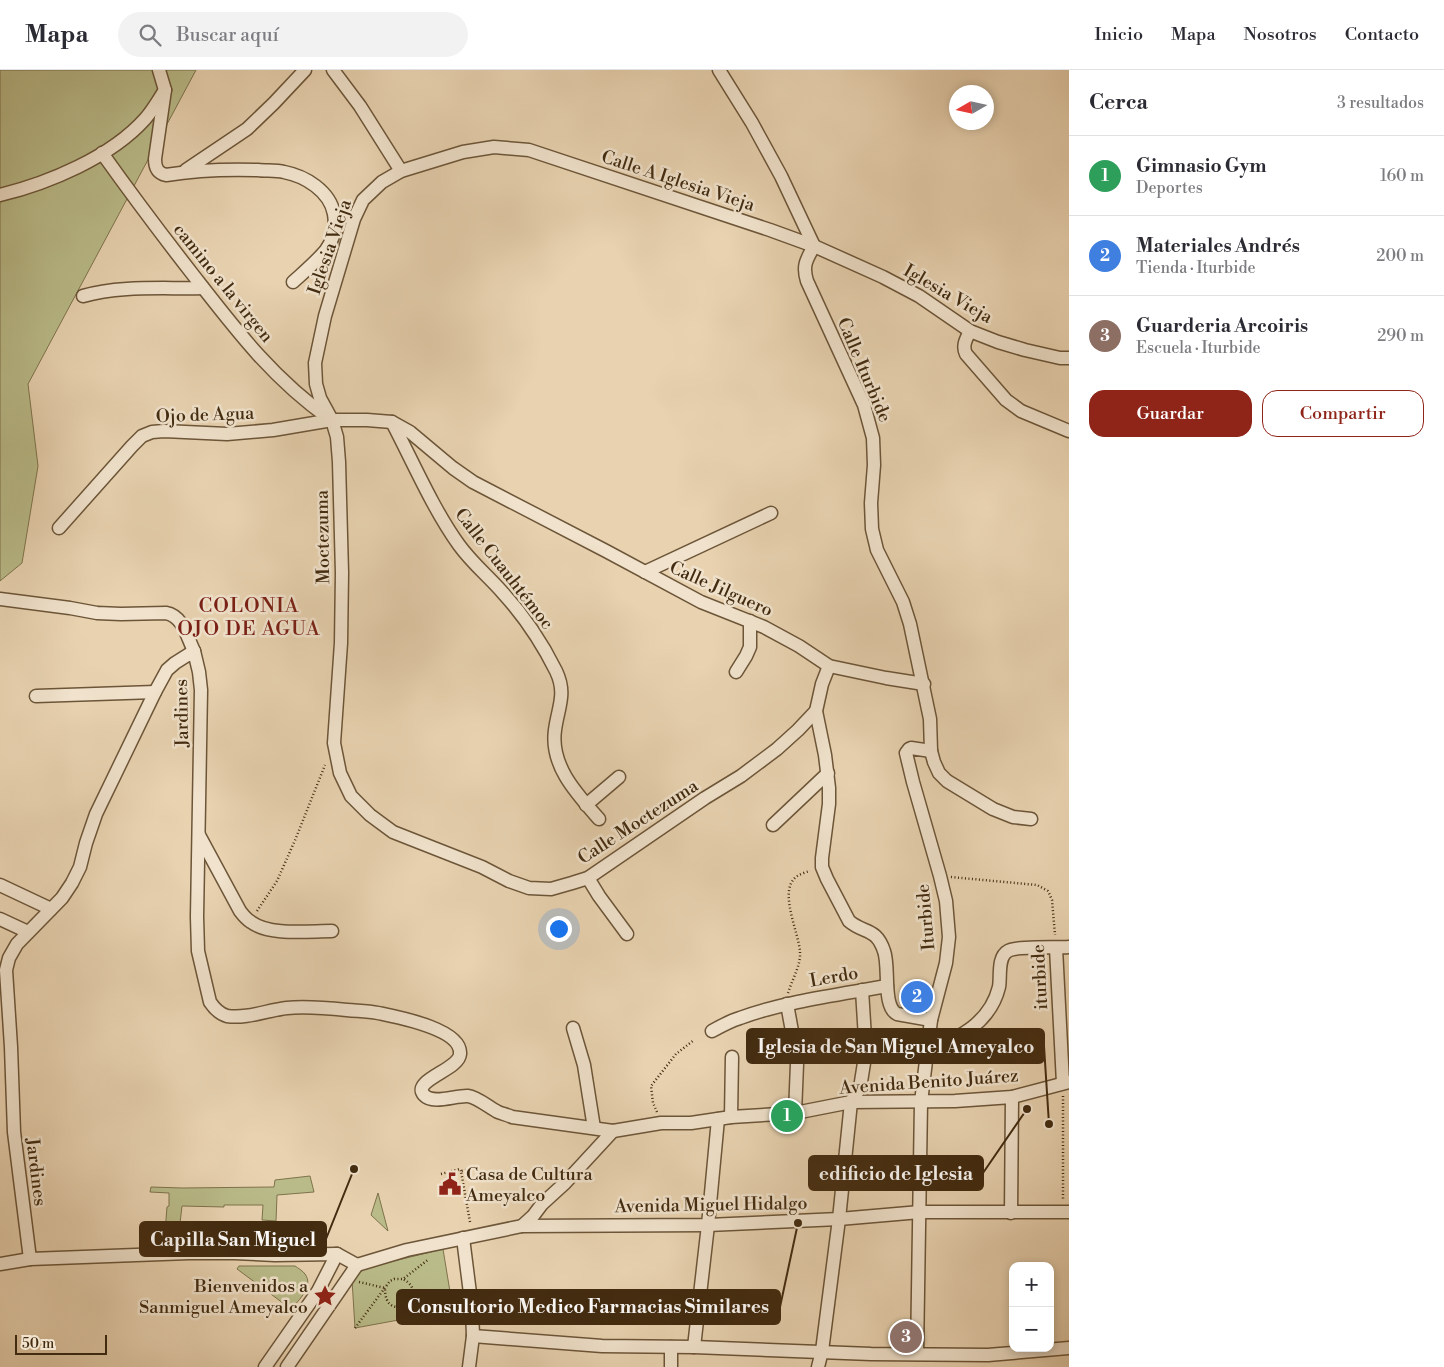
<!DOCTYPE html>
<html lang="es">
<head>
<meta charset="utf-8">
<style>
	:root { --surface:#fff; --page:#f2f2f3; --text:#2b2b33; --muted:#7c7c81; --line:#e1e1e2; --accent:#8f2418 }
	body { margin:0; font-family:"Libre Bodoni",serif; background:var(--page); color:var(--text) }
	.controls { position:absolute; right:15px; bottom:15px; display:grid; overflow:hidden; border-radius:10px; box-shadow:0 2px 8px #0003 }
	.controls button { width:45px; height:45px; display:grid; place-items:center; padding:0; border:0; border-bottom:1px solid var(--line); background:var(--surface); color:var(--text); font:25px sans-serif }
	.compass { position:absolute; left:949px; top:15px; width:45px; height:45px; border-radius:50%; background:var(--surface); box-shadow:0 2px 8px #0003; rotate:261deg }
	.scale { position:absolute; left:15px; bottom:12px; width:92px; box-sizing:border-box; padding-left:5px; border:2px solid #422b10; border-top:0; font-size:14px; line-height:18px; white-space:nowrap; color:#422b10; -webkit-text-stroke:4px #f0e2cc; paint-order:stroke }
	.you { position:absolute; left:558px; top:858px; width:18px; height:18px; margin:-12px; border:4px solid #fff; border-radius:50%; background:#1a73e8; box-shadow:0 0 0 8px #1a73e833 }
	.badge { display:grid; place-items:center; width:32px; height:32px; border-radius:50%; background:var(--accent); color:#fff; font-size:16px; font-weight:700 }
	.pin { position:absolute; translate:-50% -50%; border:2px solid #fff; box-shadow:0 1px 5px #0006 }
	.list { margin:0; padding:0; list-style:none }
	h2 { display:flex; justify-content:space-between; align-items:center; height:65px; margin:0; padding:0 20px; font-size:21px }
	h2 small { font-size:16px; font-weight:400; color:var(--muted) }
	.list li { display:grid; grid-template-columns:32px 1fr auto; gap:15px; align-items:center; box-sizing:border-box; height:80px; padding:0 20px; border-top:1px solid var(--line) }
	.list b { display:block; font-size:19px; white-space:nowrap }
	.list p { margin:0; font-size:16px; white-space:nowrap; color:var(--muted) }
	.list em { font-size:16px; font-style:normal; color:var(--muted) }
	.actions { display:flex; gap:10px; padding:15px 20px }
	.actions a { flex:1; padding:11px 0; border:1px solid var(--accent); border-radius:15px; text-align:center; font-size:18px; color:var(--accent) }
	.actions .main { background:var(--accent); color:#fff }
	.icon { flex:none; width:28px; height:28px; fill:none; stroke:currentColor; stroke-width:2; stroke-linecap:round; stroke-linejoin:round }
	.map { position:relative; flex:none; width:1069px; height:1297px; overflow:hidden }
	header { display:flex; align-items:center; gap:30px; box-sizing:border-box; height:70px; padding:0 25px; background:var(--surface); border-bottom:1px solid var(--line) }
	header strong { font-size:24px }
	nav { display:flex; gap:28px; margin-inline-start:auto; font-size:18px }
	.search { width:350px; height:45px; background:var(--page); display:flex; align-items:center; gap:12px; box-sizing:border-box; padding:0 18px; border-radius:28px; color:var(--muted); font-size:19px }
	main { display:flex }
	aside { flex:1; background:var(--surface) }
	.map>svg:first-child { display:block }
	.green { fill:#b9bb89; stroke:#7e734c }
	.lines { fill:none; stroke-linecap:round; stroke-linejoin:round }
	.minor-casing { stroke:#6c5538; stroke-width:15 }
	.path { stroke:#422b10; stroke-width:2.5; stroke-dasharray:1 2.5; stroke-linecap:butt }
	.minor { stroke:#f0e2cc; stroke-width:12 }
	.labels { text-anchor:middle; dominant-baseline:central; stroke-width:5; stroke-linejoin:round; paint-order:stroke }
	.street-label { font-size:18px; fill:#422b10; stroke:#f0e2cc }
	.poi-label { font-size:18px; fill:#422b10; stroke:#f0e2cc; text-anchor:start }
	.quarter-label { font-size:20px; letter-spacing:1px; fill:#7a1f14; stroke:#f0e2cc }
	.leader { fill:none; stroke:#422b10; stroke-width:2 }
	.callout-dot { fill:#422b10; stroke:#f0e2cc; stroke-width:2 }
	.callout { fill:#422b10; stroke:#422b10; stroke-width:2 }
	.callout-label { font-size:19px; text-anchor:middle; font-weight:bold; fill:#fff }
</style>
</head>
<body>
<header>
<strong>Mapa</strong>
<div class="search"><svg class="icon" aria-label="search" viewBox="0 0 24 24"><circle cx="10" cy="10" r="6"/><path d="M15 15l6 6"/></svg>Buscar aquí</div>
<nav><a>Inicio</a><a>Mapa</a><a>Nosotros</a><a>Contacto</a></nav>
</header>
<main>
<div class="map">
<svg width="1069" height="1297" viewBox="0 0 1069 1297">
	<rect width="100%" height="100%" fill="#e8d2b0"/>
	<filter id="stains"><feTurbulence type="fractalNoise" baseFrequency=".004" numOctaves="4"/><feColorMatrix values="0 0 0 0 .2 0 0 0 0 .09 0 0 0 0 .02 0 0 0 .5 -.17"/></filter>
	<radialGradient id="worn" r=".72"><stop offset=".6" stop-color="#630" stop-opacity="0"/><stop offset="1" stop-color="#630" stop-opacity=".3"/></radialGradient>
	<!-- green -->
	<g class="green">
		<path d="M0,0H196L28,314L38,396L22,493L0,511Z"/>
		<path d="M310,1106L314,1122L277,1125L276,1151L262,1150L263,1135H224V1137L182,1136L179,1162L218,1163L224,1175L167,1174L168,1163L165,1162L167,1137L169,1136V1123L150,1122L151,1117L182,1118L274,1117L275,1110Z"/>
		<path d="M378,1123L388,1161L371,1145Z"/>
		<path d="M443,1179L453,1240L355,1258L352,1210L357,1200Z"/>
		<path d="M239,1196H295C298,1198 303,1201 305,1204C314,1216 299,1230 291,1239L237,1199Z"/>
	</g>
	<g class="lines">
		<defs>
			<g id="minor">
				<path d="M159,0L165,20L155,89C155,97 157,103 166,105C197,100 227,99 258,100C266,101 276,100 284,102C305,106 330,121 334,144C336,156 334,169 326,180C317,191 304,202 293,212"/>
				<path d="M333,0L360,36L401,101"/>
				<path d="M719,0L752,53L781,106L814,176"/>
				<path d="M102,83C132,125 162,165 194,206C236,260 273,309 330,349"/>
				<path d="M186,100L247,59L274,33L305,0"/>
				<path d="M0,125C49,113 111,87 145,49C153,40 159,29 165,20"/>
				<path d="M814,176C807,189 802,195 807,211L864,335L873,368L874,395L871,433L872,459L877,480L903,532L910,554L930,649L931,681L934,692L939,703L947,711L993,739L1013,747L1031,749"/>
				<path d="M83,226C119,215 165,219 203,218"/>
				<path d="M970,261C966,269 962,276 966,284L1006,330L1021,341L1069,361"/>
				<path d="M392,352C413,392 433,439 459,475C472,493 489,507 503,523C524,546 542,573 556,601C567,624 558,637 555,660C550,696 577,724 599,749"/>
				<path d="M59,458L132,376L142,366L152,362L164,361L227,364L273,360L332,350H367L392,352L410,362L453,398L473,412L606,481L701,532L764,557L799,576L829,596L886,608L924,614"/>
				<path d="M645,502L771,443"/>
				<path d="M0,529L70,538L97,543L121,544L166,543C183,546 187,567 194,581"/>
				<path d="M829,596L822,614L816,641L825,685L829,718V734L822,788V797L827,809L849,851C864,864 876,857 884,881C890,897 882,936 897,944L931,950"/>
				<path d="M736,602L746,586L750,577V551"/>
				<path d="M36,626L155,622"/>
				<path d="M816,641L798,660L777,679L741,706L705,728L588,808L572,813L551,819L529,818L509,811L482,797L393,762L370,745L351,726L340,703L334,673L341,573L342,503L339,392L337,367L332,350L320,328L316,314L315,293L325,246L354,149L363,130L382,112L401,101L463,82L494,77L529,80L770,160L814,176L883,207L919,226L970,261L998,272L1025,280L1060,288H1069"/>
				<path d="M586,735L619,707"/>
				<path d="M773,755L828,703"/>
				<path d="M199,765L240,841C243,845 246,849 251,852C270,866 308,861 332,861"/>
				<path d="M588,808L599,826L627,864"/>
				<path d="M0,815L51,839"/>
				<path d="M0,849L28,862"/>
				<path d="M1056,878L1063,1013"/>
				<path d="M787,934L794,972L797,994L795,1043"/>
				<path d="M573,958L584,995L594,1058"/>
				<path d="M712,961C721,956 730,951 740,948C787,931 837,925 887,916"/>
				<path d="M927,982C958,968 990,954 999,917C1001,907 997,887 1008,881C1015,876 1056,878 1069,877"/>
				<path d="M731,1047L732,987"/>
				<path d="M1011,1143L1012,1027"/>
				<path d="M522,1156L533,1146L542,1134L565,1113L613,1061"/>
				<path d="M463,1168L472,1239L473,1266L469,1297"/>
				<path d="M30,1189L14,1062L11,977L6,900L9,888L17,874L62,828L72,813L80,797L86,773L96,744L155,622L167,600L175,593L194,581L199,602L201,620L197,847L198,881L210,932C214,938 220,944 227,946C247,949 268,940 287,938C307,936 327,938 347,940C357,941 368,941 378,943C397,947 462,959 460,984C459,1000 411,1010 424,1025C433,1035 456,1025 468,1026C477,1027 490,1038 498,1042C503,1044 508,1045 512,1047L613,1061L661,1053H691L731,1047L795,1043L851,1032L955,1031L1012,1027L1069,1012"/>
				<path d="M0,1194L30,1189L189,1183H235L275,1185L337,1184L357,1195"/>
				<path d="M357,1195L407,1180L522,1156L708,1155L839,1149L920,1142H1069"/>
				<path d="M473,1266L602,1276L694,1277L871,1284L988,1285L1069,1278"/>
				<path d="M694,1277L708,1155L718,1049"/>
				<path d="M917,1284L921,1032L931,950L946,893L949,867L946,831L940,806L913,712L906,683L909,679L911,678L931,681"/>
				<path d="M265,1297L318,1221L337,1184"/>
				<path d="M287,1297L357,1195"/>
				<path d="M671,1297V1277"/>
				<path d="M818,1297L822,1281L839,1149L851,1032L860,1018L864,993L865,968L862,920"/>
			</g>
		</defs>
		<!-- minor casing -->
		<use href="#minor" class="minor-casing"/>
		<!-- path -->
		<g class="path">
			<path d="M951,807L1037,815L1048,821L1052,830L1055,865"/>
			<path d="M257,841L277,811L296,768L325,695"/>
			<path d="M788,923C792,910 801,895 800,882C799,863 778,821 796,807C800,804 806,802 810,801"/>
			<path d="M1063,1026V1131"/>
			<path d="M657,1042L653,1033L651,1016L676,984L694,970"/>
			<path d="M441,1104L460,1099L461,1101"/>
			<path d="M470,1152L461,1101L475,1098"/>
			<path d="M246,1165L247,1172"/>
			<path d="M359,1212L385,1218C384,1257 434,1226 403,1209"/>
			<path d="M355,1258L390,1211L394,1209H403L429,1189"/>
		</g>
		<!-- minor -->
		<use href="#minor" class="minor"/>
	</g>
	<!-- icons -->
	<defs>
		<symbol id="civic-bare" viewBox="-9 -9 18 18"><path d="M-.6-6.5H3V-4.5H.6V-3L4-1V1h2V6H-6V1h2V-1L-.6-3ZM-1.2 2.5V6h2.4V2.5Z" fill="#8f2418" stroke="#f0e2cc" stroke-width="2.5" paint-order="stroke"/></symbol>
		<symbol id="sight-bare" viewBox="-9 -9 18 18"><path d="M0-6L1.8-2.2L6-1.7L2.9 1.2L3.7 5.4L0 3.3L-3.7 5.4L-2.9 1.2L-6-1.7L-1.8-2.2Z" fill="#8f2418" stroke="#f0e2cc" stroke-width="2.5" paint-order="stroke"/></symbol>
	</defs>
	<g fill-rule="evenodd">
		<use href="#civic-bare" x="434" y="1098" width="32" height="32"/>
		<use href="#sight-bare" x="309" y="1210" width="32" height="32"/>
	</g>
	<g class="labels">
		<!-- street labels -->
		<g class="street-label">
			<text transform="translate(678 111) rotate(18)">Calle A Iglesia Vieja</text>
			<text transform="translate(330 177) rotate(-71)">Iglesia Vieja</text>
			<text transform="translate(223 213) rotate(51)">camino a la virgen</text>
			<text transform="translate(948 224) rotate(30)">Iglesia Vieja</text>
			<text transform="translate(864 300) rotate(67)">Calle Iturbide</text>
			<text transform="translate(205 345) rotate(-2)">Ojo de Agua</text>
			<text transform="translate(323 467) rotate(-91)">Moctezuma</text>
			<text transform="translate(504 499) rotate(52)">Calle Cuauhtémoc</text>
			<text transform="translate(721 519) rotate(24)">Calle Jilguero</text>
			<text transform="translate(182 643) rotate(-91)">Jardines</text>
			<text transform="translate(638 752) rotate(-33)">Calle Moctezuma</text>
			<text transform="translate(926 847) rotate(-95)">Iturbide</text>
			<text transform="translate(834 907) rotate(-10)">Lerdo</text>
			<text transform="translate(1040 907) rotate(-93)">iturbide</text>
			<text transform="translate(929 1012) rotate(-4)">Avenida Benito Juárez</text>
			<text transform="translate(36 1102) rotate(83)">Jardines</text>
			<text transform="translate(711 1135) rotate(-1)">Avenida Miguel Hidalgo</text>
		</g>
		<!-- poi labels -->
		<g class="poi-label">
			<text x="466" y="1104">Casa de Cultura<tspan x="466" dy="21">Ameyalco</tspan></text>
			<text x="308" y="1216" text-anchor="end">Bienvenidos a<tspan x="308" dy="21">Sanmiguel Ameyalco</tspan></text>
		</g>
		<!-- quarter labels -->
		<g class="quarter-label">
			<text x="249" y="536">COLONIA<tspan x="249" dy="23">OJO DE AGUA</tspan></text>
		</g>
	</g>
	<!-- callouts -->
	<path class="leader" d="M1049 1054L1044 976M1027 1039L983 1103M354 1099L326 1169M798 1153L780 1237"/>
	<g class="callout-dot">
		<circle cx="1049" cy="1054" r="5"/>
		<circle cx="1027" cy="1039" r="5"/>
		<circle cx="354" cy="1099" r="5"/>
		<circle cx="798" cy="1153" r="5"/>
	</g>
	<g class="callout">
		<rect x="747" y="959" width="297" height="34" rx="5"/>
		<rect x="809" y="1086" width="174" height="34" rx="5"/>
		<rect x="140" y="1152" width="186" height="34" rx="5"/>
		<rect x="397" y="1220" width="383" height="34" rx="5"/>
	</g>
	<g class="callout-label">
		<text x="896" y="983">Iglesia de San Miguel Ameyalco</text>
		<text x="896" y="1110">edificio de Iglesia</text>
		<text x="233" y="1176">Capilla San Miguel</text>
		<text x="588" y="1243">Consultorio Medico Farmacias Similares</text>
	</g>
	<rect width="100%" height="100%" filter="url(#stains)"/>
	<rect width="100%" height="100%" fill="url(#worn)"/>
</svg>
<div class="controls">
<button>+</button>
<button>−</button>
</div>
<svg class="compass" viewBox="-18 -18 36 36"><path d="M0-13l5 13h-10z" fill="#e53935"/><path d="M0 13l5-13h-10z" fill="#7c7c81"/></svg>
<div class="scale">50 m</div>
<div class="you"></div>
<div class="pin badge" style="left:787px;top:1046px;background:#2e9e5b">1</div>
<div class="pin badge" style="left:917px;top:927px;background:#3f7fe0">2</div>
<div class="pin badge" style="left:906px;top:1267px;background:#8d6e63">3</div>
</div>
<aside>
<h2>Cerca<small>3 resultados</small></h2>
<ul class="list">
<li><span class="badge" style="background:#2e9e5b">1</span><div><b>Gimnasio Gym</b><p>Deportes</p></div><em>160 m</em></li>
<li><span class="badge" style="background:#3f7fe0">2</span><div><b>Materiales Andrés</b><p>Tienda · Iturbide</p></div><em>200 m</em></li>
<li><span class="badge" style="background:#8d6e63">3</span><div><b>Guarderia Arcoiris</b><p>Escuela · Iturbide</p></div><em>290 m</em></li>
</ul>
<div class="actions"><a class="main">Guardar</a><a>Compartir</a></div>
</aside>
</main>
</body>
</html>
